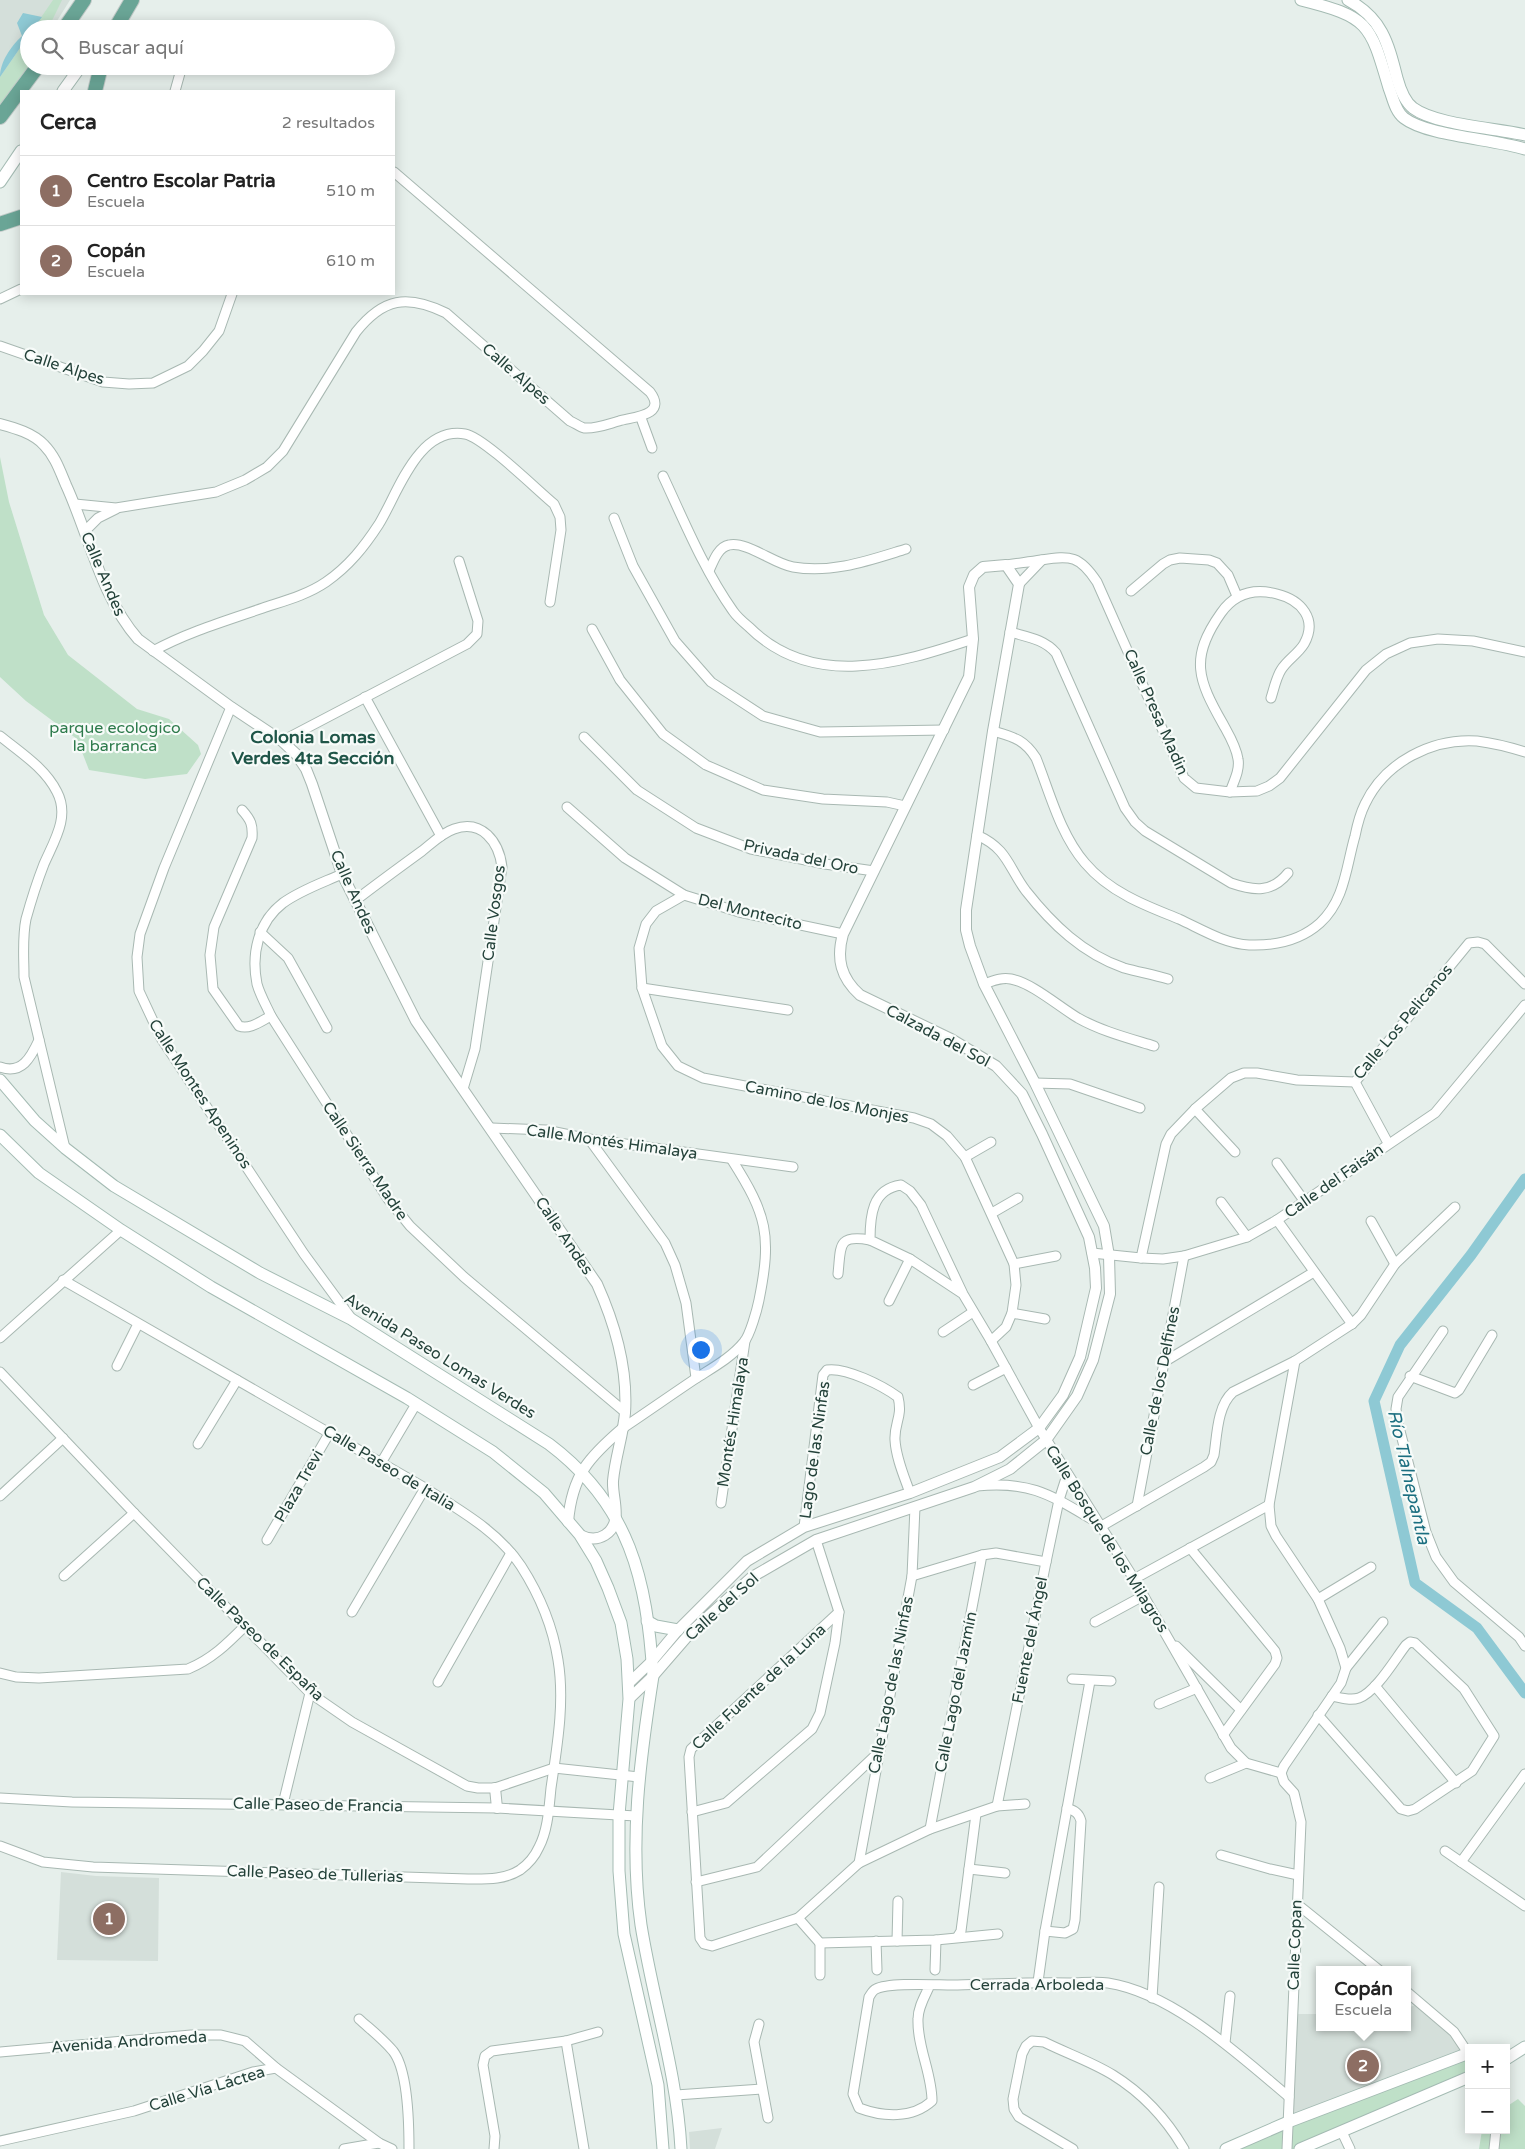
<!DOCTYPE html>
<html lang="es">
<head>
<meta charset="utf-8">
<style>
	:root { --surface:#fff; --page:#f6f6f6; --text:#222; --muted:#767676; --line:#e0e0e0; --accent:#804e3d }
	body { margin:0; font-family:"Varela Round",sans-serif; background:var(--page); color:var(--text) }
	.controls { position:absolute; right:15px; bottom:15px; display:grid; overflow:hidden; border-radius:0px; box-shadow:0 2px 12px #0003 }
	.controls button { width:45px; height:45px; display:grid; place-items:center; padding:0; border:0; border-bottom:1px solid var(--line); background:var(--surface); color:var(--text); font:25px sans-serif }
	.you { position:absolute; left:700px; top:1349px; width:18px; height:18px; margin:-12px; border:4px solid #fff; border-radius:50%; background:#1a73e8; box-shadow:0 0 0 8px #1a73e833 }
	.badge { display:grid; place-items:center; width:32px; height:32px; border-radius:50%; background:var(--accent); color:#fff; font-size:16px; font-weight:700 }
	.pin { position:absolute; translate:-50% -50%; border:2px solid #fff; box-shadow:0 1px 5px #0006 }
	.popup { position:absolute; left:1316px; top:1966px; width:95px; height:65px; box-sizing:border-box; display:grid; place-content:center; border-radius:0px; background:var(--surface); filter:drop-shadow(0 1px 4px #0005); font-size:16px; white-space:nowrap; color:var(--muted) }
	.popup b { font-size:19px; color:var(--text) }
	.popup::after { content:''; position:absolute; left:50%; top:100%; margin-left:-10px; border:10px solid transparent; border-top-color:var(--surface) }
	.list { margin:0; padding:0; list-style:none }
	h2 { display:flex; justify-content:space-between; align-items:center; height:65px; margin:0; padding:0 20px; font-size:21px }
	h2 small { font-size:16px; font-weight:400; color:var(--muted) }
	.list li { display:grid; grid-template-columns:32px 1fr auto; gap:15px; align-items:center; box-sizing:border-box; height:70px; padding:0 20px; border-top:1px solid var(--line) }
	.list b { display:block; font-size:19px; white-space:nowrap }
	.list p { margin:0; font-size:16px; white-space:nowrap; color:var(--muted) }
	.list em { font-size:16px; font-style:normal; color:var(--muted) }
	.icon { flex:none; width:28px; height:28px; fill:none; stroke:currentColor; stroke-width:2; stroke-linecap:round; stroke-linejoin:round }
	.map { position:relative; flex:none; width:1525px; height:2149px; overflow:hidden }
	.search { position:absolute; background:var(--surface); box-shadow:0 2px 12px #0003; left:20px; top:20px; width:375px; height:55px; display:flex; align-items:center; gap:12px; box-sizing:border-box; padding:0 18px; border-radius:28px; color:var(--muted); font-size:19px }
	.panel { position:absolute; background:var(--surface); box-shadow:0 2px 12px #0003; left:20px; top:90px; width:375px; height:205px; border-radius:0px }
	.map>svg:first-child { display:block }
	.built { fill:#d4dfda }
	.green { fill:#bfe0c8 }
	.water { fill:#8ec9d4 }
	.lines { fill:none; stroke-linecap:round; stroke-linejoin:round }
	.canal { stroke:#8ec9d4; stroke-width:11 }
	.minor-casing { stroke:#a8b8b2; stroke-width:11 }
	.tertiary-casing { stroke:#a8b8b2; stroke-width:12 }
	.secondary-casing { stroke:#a4bbb3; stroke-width:13 }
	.primary-casing { stroke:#c2cac8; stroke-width:16 }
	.minor { stroke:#fff; stroke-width:9 }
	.tertiary { stroke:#fff; stroke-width:10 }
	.secondary { stroke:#fff; stroke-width:11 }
	.primary { stroke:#6aa596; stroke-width:14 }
	.labels { text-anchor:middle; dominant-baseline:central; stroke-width:4.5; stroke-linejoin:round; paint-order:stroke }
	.street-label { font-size:16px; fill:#24423a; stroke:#f7fbf9 }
	.park-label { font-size:16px; fill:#2d7a4b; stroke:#f7fbf9 }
	.neighbourhood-label { font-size:18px; font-weight:bold; fill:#1f5548; stroke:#f7fbf9 }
	.water-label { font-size:18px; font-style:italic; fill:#1c6f80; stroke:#f7fbf9 }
</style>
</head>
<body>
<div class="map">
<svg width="1525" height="2149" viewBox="0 0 1525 2149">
	<rect width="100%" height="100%" fill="#e6efeb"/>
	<!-- built -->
	<g class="built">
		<path d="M0,0H70L52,29H29V66L0,111Z"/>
		<path d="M61,1872L96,1876L159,1878L158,1961L57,1960Z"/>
		<path d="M1421,2003L1468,2053L1288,2122L1293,2014H1319V2027H1407V2008Z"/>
		<path d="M722,2128L715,2149H690L689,2132Z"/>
	</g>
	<!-- green -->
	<g class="green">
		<path d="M53,0H62L48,29H33Z"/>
		<path d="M29,35V66L0,111V77Z"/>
		<path d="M0,457L9,502L44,615L68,655L137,709L169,719L198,745L201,754L187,774L145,779L89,770L77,739L26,701L0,677Z"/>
		<path d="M1469,2053V2085L1463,2080L1300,2149H1226Z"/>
		<path d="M1518,2099L1525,2106V2149H1479L1482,2130H1506V2107Z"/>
	</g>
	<!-- water -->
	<path class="water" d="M23,13L42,17L33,29H29V35L0,77C0,62 11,46 22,36L17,23Z"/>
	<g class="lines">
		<!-- canal -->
		<path class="canal" d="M1525,1179L1471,1255L1400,1345L1374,1401L1415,1583L1477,1628L1525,1693"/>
		<defs>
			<g id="minor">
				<path d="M175,91L182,66"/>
				<path d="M0,299L21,289"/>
				<path d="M0,346L103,382L129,384L153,383L188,366L203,351L219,331L232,294"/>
				<path d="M641,418L652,448"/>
				<path d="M663,476C684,521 704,570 733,611C737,617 743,622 749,627C812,690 898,664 973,639"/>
				<path d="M75,504L116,508L216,492L245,480L267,467L283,451L356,332C383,298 407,294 446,313L570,421C575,423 580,427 584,428C596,429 608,424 619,421C632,417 668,416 650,392L394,172"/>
				<path d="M614,518L633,566L675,641L711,682L763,716L820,732L944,730"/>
				<path d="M85,531L98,518L116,509"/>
				<path d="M1006,565C1018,563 1030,562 1041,560C1071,555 1080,556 1097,582L1184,778L1196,788L1230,792L1257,791L1269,786L1280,778L1366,670L1386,654L1410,643L1438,639L1473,641L1525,652"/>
				<path d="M709,571C713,562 718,547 729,545C747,541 774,564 793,567C832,574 870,560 906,549"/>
				<path d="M1019,584L1042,560"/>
				<path d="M1131,591L1163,564L1170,560L1180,558L1209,560L1217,563L1228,575L1237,596"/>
				<path d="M592,629L620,680L663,734L706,765L763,790L823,799L887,802L905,806"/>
				<path d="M1010,632C1027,637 1044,639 1056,653L1125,808L1135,822L1145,831L1231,883C1254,891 1272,893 1288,873"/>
				<path d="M153,651C188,632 225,621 263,608C284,601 307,595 326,582C349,566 364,547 379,524C398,493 418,426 465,434C483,437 536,489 554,504L560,517L561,530L550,602"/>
				<path d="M365,697L441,836"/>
				<path d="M231,707L164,868L140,934L137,957L139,991L161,1038L304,1254L351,1318"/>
				<path d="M993,731C1013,737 1024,739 1036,758C1050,793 1060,834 1085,863C1096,876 1112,888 1127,896C1143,905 1162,912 1179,919C1201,929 1225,944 1249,945C1275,946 1301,940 1320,923C1345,900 1346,867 1355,836C1357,826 1360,814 1365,804C1385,762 1432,738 1477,741C1493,743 1509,747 1525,752"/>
				<path d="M0,736C21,753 45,768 57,792C70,817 54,841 44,864C37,882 31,901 26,919C22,938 24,958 24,977L65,1148"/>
				<path d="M584,737L637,790L696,828L751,849L825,864L874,871"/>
				<path d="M282,741L467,644L477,634L478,621L459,561"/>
				<path d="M1230,792C1234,781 1240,770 1238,759C1236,746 1229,735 1223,724C1198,680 1189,658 1221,613C1235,593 1254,588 1277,594C1301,600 1318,619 1304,644C1298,654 1287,660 1281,670C1276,678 1274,689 1271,698"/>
				<path d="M567,807L625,858L684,895L739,912L843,934"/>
				<path d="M242,810C251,820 253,825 252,838L214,927L210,955L213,989L239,1026C250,1030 261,1021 271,1016"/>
				<path d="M977,835C1008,849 1008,867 1026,891C1052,924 1083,954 1124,968C1139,972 1154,975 1168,979"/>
				<path d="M342,874C322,883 301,890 283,903C258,922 251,954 257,984C260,995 266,1005 271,1016L388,1199L410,1226L464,1277L625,1412"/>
				<path d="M684,895L656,911L646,924L639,948L642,988L662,1046L678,1066L703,1078L914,1118L931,1124L947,1136L965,1157L1014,1264L1016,1285L1012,1313L1006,1327L991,1341"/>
				<path d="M356,900C378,883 400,867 422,851C432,843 442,833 454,829C482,819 499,842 502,867L475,1049L463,1089"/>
				<path d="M260,932L288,958L327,1028"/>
				<path d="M984,984C993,981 1001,977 1011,979C1032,983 1058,1006 1078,1018C1101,1031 1128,1038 1154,1046"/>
				<path d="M642,988L788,1010"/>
				<path d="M0,1067C22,1075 31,1057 39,1040"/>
				<path d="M1355,1082L1388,1143"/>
				<path d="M1035,1083L1070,1084L1140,1108"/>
				<path d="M1195,1109L1235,1152"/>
				<path d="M492,1128L546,1130L589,1139L793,1167"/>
				<path d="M589,1139L665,1243L675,1265L686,1303L696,1378"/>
				<path d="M965,1157L991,1142"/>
				<path d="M1277,1163L1305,1202"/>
				<path d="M1221,1202L1247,1237"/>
				<path d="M992,1213L1018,1198"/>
				<path d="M1277,1220L1352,1324"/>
				<path d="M1371,1221L1395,1264"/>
				<path d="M1092,1253L1141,1258L1163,1259L1184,1256L1247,1237L1277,1220L1435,1113L1525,1005"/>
				<path d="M1141,1258L1166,1144L1171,1134L1195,1109L1231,1078L1244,1073H1257L1297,1080L1355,1082L1469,943L1478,942L1485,944L1525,984"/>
				<path d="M1014,1264L1056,1256"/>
				<path d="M838,1274C841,1246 837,1234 870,1240"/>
				<path d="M963,1294L910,1259L870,1240C870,1216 872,1189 901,1185L910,1191L921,1205L963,1294L991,1341L1039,1428L1134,1579L1231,1748L1246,1763L1281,1773"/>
				<path d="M889,1301L910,1259"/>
				<path d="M1012,1313L1045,1319"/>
				<path d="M1443,1331L1398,1397L1396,1409L1398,1423L1426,1532L1436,1557L1454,1582L1519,1637L1525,1646"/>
				<path d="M943,1332L973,1312"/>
				<path d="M0,1338L121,1230"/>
				<path d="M1164,1362L1314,1272"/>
				<path d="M117,1366L138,1324"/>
				<path d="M0,1372L134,1513L310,1693L352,1722L467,1786L478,1788H495L554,1768L639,1777"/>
				<path d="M1410,1376L1455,1393L1459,1390L1492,1335"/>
				<path d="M973,1385L1006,1368"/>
				<path d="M623,1428C647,1412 671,1395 695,1379C712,1368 731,1358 744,1342C750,1335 757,1310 759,1300C772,1235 767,1215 732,1160"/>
				<path d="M198,1444L237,1380"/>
				<path d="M381,1463L416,1404"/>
				<path d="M977,1486C1030,1481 1049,1494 1093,1520"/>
				<path d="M0,1496L63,1438"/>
				<path d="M721,1503L745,1341"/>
				<path d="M1137,1506L1184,1256"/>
				<path d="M804,1527L823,1375L827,1370C846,1367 883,1386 898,1397C903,1417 894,1423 895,1440C896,1458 904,1476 910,1493"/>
				<path d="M1100,1527L1204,1467L1211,1462L1214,1455C1217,1436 1217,1406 1233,1392L1295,1361L1352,1324L1361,1315L1395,1264L1455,1207"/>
				<path d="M267,1540L330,1432"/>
				<path d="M1190,1548L1275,1651L1277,1658L1275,1664L1223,1735"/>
				<path d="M64,1576L134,1513"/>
				<path d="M912,1576L982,1555L996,1553L1046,1562"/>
				<path d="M1134,1579L1269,1505"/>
				<path d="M1318,1599L1371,1567"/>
				<path d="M352,1612L425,1488"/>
				<path d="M839,1612L691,1749L689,1757L700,1938L704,1944L712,1946L798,1918L859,1863L930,1829L997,1806L1025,1804"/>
				<path d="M1095,1622L1143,1596"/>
				<path d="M1176,1646L1241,1710"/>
				<path d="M1346,1668L1383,1622"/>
				<path d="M0,1673L16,1677L39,1678L188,1669C212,1659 227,1644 245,1626"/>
				<path d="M1072,1679L1111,1681"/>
				<path d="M438,1682L511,1553"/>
				<path d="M1375,1686L1456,1783"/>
				<path d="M1159,1704L1197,1688"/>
				<path d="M1318,1715L1401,1809L1408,1811L1415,1809L1472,1771L1494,1736L1464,1689L1415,1643L1410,1642L1406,1645C1395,1659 1376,1692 1359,1698C1350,1701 1341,1698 1332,1696"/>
				<path d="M1281,1773L1284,1766L1341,1683L1346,1668L1340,1648L1318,1599L1276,1536L1271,1526L1269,1505L1295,1361"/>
				<path d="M1281,1773L1284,1782L1294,1793L1301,1822L1287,2149"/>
				<path d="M1210,1778L1246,1763"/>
				<path d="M0,1798L72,1802L497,1808L636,1816"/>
				<path d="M283,1804L310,1693"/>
				<path d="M997,1806L1046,1562L1059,1500L1067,1475"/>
				<path d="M692,1812L726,1803L812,1729L820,1713L835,1643L839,1612L816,1540"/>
				<path d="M930,1829L982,1555"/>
				<path d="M0,1846L43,1862L93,1867L468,1879C486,1879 504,1880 520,1870C527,1865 535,1856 539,1847C548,1830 549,1807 551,1788C557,1747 565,1702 558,1660C553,1628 539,1594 521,1566C498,1531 459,1510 425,1488L63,1280"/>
				<path d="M1445,1851L1525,1906"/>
				<path d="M1221,1855L1270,1869L1298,1875"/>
				<path d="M1461,1862L1525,1774"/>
				<path d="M859,1863L912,1576L915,1507"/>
				<path d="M969,1869L1005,1873"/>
				<path d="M696,1882L757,1867L878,1753"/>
				<path d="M1297,1904L1379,1970"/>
				<path d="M798,1918L820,1943L936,1940L998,1934"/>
				<path d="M1045,1931L1065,1933L1073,1929L1075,1920L1081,1821C1079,1813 1075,1811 1067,1808"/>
				<path d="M958,1936L961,1931L976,1814"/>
				<path d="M876,1941L877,1970"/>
				<path d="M897,1941L898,1901"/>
				<path d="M935,1970L936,1940"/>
				<path d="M820,1975V1943"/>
				<path d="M1038,1982L1045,1931L1090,1681"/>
				<path d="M930,1985C925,1996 918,2007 918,2019C917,2047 932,2073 932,2101C912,2119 883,2117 859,2108L853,2094L869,1997C871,1994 873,1990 876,1989C889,1982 936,1985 952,1985C991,1984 1030,1982 1070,1983C1082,1983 1096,1981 1108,1983C1173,1993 1240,2056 1289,2097"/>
				<path d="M1407,1992L1454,2032L1468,2053"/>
				<path d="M1152,1998L1159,1887"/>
				<path d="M359,2019C370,2029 383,2039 393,2051C408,2070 409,2125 409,2149"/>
				<path d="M759,2024L754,2042L768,2118"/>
				<path d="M566,2041L584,2149"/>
				<path d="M1225,2043L1230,1996"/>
				<path d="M0,2052L191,2035H221L245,2041L276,2068L379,2143L392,2149"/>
				<path d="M676,2095L762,2089"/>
				<path d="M1342,2132L1350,2149"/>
				<path d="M0,2141L134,2111L253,2072L276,2068"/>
				<path d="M344,2149L379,2143"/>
				<path d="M494,2149L495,2136L483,2065L485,2056L492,2051L566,2041L598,2032"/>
				<path d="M1073,2149L1019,2117L1014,2109L1013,2099L1022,2054L1026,2046L1032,2041L1044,2042C1066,2053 1092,2062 1113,2075C1142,2093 1167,2120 1184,2149"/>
				<path d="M1494,2149L1496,2130"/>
			</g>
			<g id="tertiary">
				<path d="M0,424C15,428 33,433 44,445C55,456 60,471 66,485C89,535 101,597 138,639L231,707L282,741L296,754L306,769L312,784L342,874L416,1021L597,1284C615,1324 628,1368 625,1413C623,1436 615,1458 613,1481C612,1499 624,1523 605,1535C597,1540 588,1539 580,1535"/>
				<path d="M568,1522C572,1475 589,1457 623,1428"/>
				<path d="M629,1683L652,1661L678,1630L747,1561L804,1527L910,1493L1000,1457L1039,1428L1063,1395L1080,1357L1096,1288L1095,1268L1089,1237L1042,1134L1022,1094L996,1066L951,1039L860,995C841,978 836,959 843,934L969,677L973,639L969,587L974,575L983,567L1006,565L1019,584L993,731L966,910V930L970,946L984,984L1035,1083L1104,1226L1109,1256L1110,1294L1093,1360L1077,1396L1046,1440L1010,1469L974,1487L816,1540L752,1577L692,1631L653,1676L629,1699"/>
				<path d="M495,1788L497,1808"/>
			</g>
			<g id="secondary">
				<path d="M1301,0C1369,17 1370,23 1389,88C1393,98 1395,111 1404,118C1427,136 1494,139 1525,149"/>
				<path d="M1348,0C1382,18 1388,43 1397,78C1400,89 1404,101 1413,108C1436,125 1495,128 1525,135"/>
				<path d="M63,91L81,66"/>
				<path d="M0,182L21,151"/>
				<path d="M0,1080L35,1121L65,1148L114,1186L260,1273L351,1319L549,1444C630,1505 647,1580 653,1676C640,1759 629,1842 641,1925C653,2000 677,2073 681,2149"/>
				<path d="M0,1135L39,1173L121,1230L211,1287L407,1398L493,1452L544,1493L580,1535L596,1561L608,1588L621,1623L627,1659L629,1699L619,1815V1871L624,1934L658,2085L663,2149"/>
				<path d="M647,1621L656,1626L678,1630"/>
				<path d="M1506,2059L1525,2047"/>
				<path d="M1226,2149L1288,2122L1469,2053"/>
				<path d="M1300,2149L1469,2077"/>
			</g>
			<g id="primary">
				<path d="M64,29L84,0"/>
				<path d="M115,29L132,0"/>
				<path d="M95,91L101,66"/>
				<path d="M0,117L38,66"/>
				<path d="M0,224L21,217"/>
			</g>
		</defs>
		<!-- minor casing -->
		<use href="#minor" class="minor-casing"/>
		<!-- tertiary casing -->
		<use href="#tertiary" class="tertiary-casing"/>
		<!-- secondary casing -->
		<use href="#secondary" class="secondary-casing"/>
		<!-- primary casing -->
		<use href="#primary" class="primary-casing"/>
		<!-- minor -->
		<use href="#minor" class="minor"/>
		<!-- tertiary -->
		<use href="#tertiary" class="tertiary"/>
		<!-- secondary -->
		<use href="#secondary" class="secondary"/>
		<!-- primary -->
		<use href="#primary" class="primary"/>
	</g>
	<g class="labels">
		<!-- street labels -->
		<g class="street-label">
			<text transform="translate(64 367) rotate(18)">Calle Alpes</text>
			<text transform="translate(516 374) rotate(41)">Calle Alpes</text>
			<text transform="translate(103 574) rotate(67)">Calle Andes</text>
			<text transform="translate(1156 712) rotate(66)">Calle Presa Madin</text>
			<text transform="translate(801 857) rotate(12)">Privada del Oro</text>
			<text transform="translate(353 892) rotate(66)">Calle Andes</text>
			<text transform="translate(750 912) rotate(14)">Del Montecito</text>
			<text transform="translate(494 913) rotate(-83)">Calle Vosgos</text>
			<text transform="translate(1403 1022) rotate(-50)">Calle Los Pelicanos</text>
			<text transform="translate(938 1036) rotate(28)">Calzada del Sol</text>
			<text transform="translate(200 1094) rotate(57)">Calle Montes Apeninos</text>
			<text transform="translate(827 1102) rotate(11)">Camino de los Monjes</text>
			<text transform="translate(612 1142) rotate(8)">Calle Montés Himalaya</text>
			<text transform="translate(365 1161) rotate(56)">Calle Sierra Madre</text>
			<text transform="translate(1334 1181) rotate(-35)">Calle del Faisán</text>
			<text transform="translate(564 1236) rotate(56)">Calle Andes</text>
			<text transform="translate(440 1356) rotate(32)">Avenida Paseo Lomas Verdes</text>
			<text transform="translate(1160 1381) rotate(-79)">Calle de los Delfines</text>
			<text transform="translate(733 1422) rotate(-81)">Montés Himalaya</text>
			<text transform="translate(815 1450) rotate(-82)">Lago de las Ninfas</text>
			<text transform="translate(389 1468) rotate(31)">Calle Paseo de Italia</text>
			<text transform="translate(299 1486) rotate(-60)">Plaza Trevi</text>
			<text transform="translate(1107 1539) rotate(58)">Calle Bosque de los Milagros</text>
			<text transform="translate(722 1607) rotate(-42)">Calle del Sol</text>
			<text transform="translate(260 1639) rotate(44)">Calle Paseo de España</text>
			<text transform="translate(1030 1640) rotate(-79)">Fuente del Ángel</text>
			<text transform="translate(891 1685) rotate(-79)">Calle Lago de las Ninfas</text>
			<text transform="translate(759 1687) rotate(-43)">Calle Fuente de la Luna</text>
			<text transform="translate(956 1692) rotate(-79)">Calle Lago del Jazmín</text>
			<text transform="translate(318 1805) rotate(1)">Calle Paseo de Francia</text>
			<text transform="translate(315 1874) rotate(2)">Calle Paseo de Tullerias</text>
			<text transform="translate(1295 1945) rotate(-88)">Calle Copan</text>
			<text x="1037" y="1985">Cerrada Arboleda</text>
			<text transform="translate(129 2042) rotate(-4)">Avenida Andromeda</text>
			<text transform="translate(207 2089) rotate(-17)">Calle Vía Láctea</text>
		</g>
		<!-- park labels -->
		<g class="park-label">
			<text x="115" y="728">parque ecologico<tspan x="115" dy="18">la barranca</tspan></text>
		</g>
		<!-- neighbourhood labels -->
		<g class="neighbourhood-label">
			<text x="313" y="737">Colonia Lomas<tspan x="313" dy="21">Verdes 4ta Sección</tspan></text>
		</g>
		<!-- water labels -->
		<g class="water-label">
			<text transform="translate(1409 1477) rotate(77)">Río Tlalnepantla</text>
		</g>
	</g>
</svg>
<div class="controls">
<button>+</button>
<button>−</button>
</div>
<div class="you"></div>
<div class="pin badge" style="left:109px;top:1919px;background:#8d6e63">1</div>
<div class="pin badge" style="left:1363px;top:2066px;background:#8d6e63">2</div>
<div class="popup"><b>Copán</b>Escuela</div>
<div class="search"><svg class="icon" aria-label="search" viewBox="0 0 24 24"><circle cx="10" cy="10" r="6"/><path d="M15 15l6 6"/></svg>Buscar aquí</div>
<section class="panel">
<h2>Cerca<small>2 resultados</small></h2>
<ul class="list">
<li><span class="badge" style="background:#8d6e63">1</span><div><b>Centro Escolar Patria</b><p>Escuela</p></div><em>510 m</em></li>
<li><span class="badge" style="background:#8d6e63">2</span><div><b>Copán</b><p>Escuela</p></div><em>610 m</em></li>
</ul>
</section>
</div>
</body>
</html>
